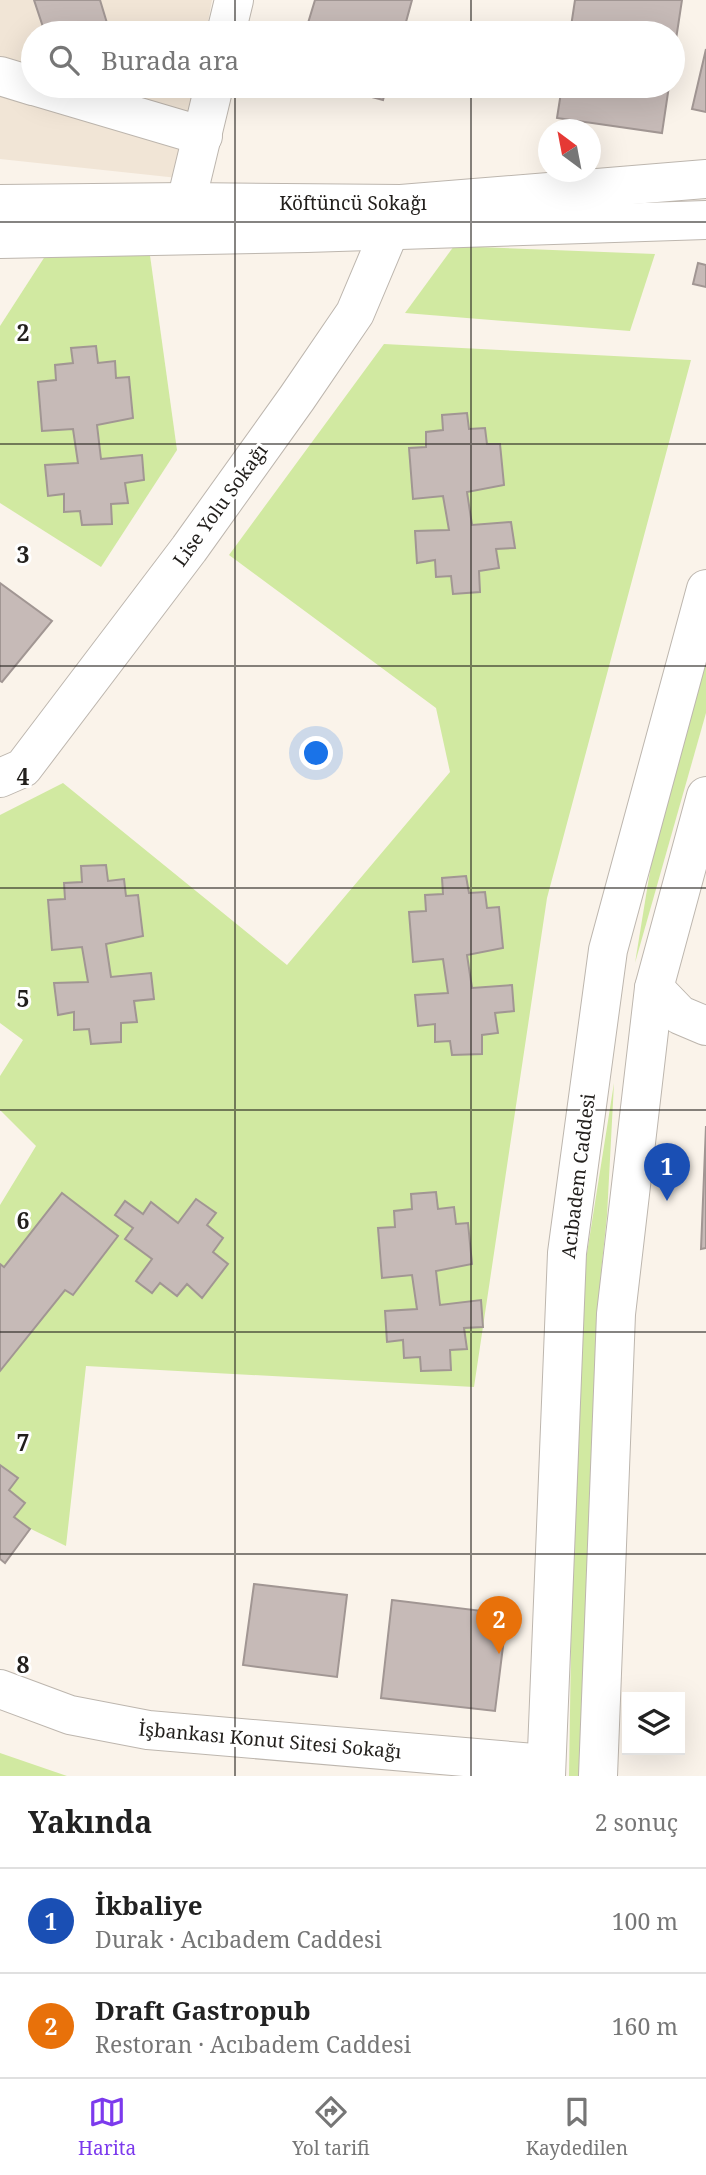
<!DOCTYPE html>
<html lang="tr">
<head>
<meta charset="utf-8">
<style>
	:root { --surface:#fff; --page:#f2f2f2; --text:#222; --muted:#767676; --line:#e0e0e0; --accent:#7c3aed }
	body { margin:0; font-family:"Noto Serif",serif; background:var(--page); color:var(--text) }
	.controls { position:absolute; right:21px; bottom:21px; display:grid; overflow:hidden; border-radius:0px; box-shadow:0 7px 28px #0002 }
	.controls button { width:63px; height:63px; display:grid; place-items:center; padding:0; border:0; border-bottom:2px solid var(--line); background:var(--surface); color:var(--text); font:35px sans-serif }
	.compass { position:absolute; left:538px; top:119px; width:63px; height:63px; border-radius:50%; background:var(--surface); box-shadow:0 7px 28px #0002; rotate:328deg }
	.you { position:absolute; left:317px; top:754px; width:24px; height:24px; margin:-18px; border:5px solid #fff; border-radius:50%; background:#1a73e8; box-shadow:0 0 0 10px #1a73e833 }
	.badge { display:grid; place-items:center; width:46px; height:46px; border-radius:50%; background:var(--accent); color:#fff; font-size:23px; font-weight:700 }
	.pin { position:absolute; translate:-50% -58px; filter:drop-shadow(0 2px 4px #0008) }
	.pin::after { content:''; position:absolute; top:37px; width:24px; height:21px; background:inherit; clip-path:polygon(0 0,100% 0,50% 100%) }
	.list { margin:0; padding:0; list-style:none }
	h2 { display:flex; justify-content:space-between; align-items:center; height:91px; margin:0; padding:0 28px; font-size:30px }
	h2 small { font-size:23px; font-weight:400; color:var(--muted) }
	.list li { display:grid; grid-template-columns:46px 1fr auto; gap:21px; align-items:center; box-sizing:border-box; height:105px; padding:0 28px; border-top:2px solid var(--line) }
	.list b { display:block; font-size:26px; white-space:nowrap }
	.list p { margin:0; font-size:23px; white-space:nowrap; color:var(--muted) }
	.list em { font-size:23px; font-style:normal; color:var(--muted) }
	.icon { flex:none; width:38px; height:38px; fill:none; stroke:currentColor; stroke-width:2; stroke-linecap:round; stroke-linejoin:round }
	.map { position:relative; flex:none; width:706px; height:1776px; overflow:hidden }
	.search { position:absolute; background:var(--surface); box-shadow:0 7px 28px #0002; left:21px; right:21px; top:21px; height:77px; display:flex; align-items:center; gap:18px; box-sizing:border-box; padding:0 24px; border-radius:38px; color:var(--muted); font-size:26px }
	.sheet { height:301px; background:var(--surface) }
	nav { display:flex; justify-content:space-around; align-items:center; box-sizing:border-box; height:98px; border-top:2px solid var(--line); background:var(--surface); font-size:19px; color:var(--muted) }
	nav a { display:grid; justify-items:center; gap:4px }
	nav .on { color:var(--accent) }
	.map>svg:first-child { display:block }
	.built { fill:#f1e5d6 }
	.green { fill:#d1e9a1 }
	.building { fill:#c6bab7; stroke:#a19693; stroke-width:2 }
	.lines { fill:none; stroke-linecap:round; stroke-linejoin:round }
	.minor-casing { stroke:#bdb6ae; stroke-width:40 }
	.major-casing { stroke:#bdb6ae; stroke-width:40 }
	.minor { stroke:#fff; stroke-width:38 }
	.major { stroke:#fff; stroke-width:38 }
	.grid { fill:none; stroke:#221f1c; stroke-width:2; stroke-opacity:0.55 }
	.labels { text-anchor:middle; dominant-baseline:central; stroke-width:6; stroke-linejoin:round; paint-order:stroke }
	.street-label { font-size:19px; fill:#221f1c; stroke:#fff }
	.grid-label { font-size:23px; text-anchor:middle; font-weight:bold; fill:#221f1c; stroke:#fff; stroke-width:6; stroke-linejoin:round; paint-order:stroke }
</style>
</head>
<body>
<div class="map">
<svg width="706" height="1776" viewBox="0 0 706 1776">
	<rect width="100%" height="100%" fill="#faf3ea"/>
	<!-- built -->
	<path class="built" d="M0,0H212L206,33H33V86H196L178,178L0,159Z"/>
	<!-- green -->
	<g class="green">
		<path d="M148,241L177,450L101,567L0,503V326L51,247Z"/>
		<path d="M454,246L655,254L630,331L405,313Z"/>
		<path d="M384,344L691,360L547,898L474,1387L86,1366L66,1546L0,1514V1205L36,1146L0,1110V1076L23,1040L0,1023V815L63,783L287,965L450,772L436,708L229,555Z"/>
		<path d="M706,650V713L635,963L658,822Z"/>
		<path d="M614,1083L607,1216L601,1272L596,1367L583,1776H569L573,1518L584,1272Z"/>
		<path d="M0,1753L67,1776H0Z"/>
	</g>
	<!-- building -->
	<g class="building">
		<path d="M34,0H100L110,33H45Z"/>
		<path d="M315,0H412L403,33H305Z"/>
		<path d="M575,0H682L673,59V33H570Z"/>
		<path d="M706,49V112L692,109Z"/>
		<path d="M331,86H387L383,100Z"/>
		<path d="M562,86H669L662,133L557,118Z"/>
		<path d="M698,263L706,265V287L693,284Z"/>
		<path d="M96,346L98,363L115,361L116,378L129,377L133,418L97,425L101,459L142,455L144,480L125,483L128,503L111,504L112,524L82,525L80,511L64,512V494L48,496L45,465L78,463L73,429L42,431L38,382L56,380L55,365L73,363L71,348Z"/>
		<path d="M467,413L469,429L485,428L487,444H500L504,485L467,492L472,525L511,522L515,548L496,549L499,568L479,571L480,592L453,594L451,576L436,577L435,560L417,563L415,531L449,530L443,496L413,499L409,448L426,447V432L443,430L442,415Z"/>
		<path d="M0,583L52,621L2,682L0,681Z"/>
		<path d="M106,865L108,881L124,879L126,896L138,895L143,936L106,944L111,977L151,973L154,999L134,1001L137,1022L121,1023V1042L91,1044L89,1029L74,1030V1012L58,1015L54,983L88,982L82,947L52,950L48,900L65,899L64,883L82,882L81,866Z"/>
		<path d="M466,876L469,893L485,892L487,908L499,907L503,948L467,955L472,988L512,985L514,1011L495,1013L498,1033L482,1035V1054L452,1055L450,1041L435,1042V1024L418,1026L415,995L448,993L443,959L413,962L409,912L426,911L425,895L443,894L442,878Z"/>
		<path d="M706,1126V1248L701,1249Z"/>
		<path d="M436,1192L438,1209L454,1207L456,1224L468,1223L472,1264L436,1271L440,1305L481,1300L483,1327L464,1328L467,1349L450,1350L451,1370L421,1371L420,1357L404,1358L403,1340L387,1342L385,1311L417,1309L412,1275L382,1278L378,1228L395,1227L394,1211L412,1209L411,1194Z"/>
		<path d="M62,1193L118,1236L73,1295L65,1290L0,1371V1264L4,1267Z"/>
		<path d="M196,1199L216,1213L207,1225L223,1238L213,1252L228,1264L202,1298L187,1284L177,1296L160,1283L152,1293L136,1281L152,1259L125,1239L133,1228L115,1215L125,1201L143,1214L151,1202L178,1223Z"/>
		<path d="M0,1465L18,1478L9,1490L25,1503L14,1517L30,1529L5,1563L0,1559Z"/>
		<path d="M254,1584L347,1595L337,1677L243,1665Z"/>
		<path d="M392,1600L507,1614L495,1711L381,1698Z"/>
	</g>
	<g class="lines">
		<defs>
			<g id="minor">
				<path d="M226,33L234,0"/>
				<path d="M0,76L33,86"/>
				<path d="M34,86L203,136"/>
				<path d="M181,234L186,202L214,86"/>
				<path d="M0,778L23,768L189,549L297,398L355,313L401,204"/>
				<path d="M654,988L680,1015L706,1026"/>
				<path d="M0,1689L70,1715L148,1730L546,1764"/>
			</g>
			<g id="major">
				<path d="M0,204L186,202L401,204L706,179"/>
				<path d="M0,239L307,233L706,220"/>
				<path d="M546,1776L567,1253L608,950L706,589"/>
				<path d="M598,1776L616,1314L654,988L706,796"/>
			</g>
		</defs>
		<!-- minor casing -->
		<use href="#minor" class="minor-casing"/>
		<!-- major casing -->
		<use href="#major" class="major-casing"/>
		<!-- minor -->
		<use href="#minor" class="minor"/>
		<!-- major -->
		<use href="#major" class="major"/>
	</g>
	<!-- grid -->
	<path class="grid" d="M235,0V33M471,0V33M235,86V1776M471,86V1776M0,222H706M0,444H706M0,666H706M0,888H706M0,1110H706M0,1332H706M0,1554H706"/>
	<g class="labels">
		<!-- street labels -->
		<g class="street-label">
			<text x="353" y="203">Köftüncü Sokağı</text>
			<text transform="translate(220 505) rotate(-54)">Lise Yolu Sokağı</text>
			<text transform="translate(578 1176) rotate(-83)">Acıbadem Caddesi</text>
			<text transform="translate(270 1740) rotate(5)">İşbankası Konut Sitesi Sokağı</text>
		</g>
	</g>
	<g class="grid-label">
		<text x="23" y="341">2</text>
		<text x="23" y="563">3</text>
		<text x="23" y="785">4</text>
		<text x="23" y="1007">5</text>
		<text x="23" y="1229">6</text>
		<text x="23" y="1451">7</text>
		<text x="23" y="1673">8</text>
	</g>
</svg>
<div class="controls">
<button><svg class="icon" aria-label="layers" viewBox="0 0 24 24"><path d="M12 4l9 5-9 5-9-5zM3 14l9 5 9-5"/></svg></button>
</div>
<svg class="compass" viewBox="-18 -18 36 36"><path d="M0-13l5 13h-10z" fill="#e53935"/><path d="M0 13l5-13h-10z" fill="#767676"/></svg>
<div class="you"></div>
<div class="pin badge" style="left:667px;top:1201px;background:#1a4fb4">1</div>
<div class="pin badge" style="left:499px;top:1654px;background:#e8710a">2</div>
<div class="search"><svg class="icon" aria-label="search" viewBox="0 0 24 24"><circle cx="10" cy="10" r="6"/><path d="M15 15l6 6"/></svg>Burada ara</div>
</div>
<section class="sheet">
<h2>Yakında<small>2 sonuç</small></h2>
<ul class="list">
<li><span class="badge" style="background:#1a4fb4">1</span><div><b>İkbaliye</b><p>Durak · Acıbadem Caddesi</p></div><em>100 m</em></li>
<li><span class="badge" style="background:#e8710a">2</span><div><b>Draft Gastropub</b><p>Restoran · Acıbadem Caddesi</p></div><em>160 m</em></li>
</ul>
</section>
<nav>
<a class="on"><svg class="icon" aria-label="map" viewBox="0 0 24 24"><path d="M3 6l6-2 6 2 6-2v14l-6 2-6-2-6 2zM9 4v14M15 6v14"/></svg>Harita</a>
<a><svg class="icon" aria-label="directions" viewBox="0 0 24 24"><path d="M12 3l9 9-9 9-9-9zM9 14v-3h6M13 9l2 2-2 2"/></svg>Yol tarifi</a>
<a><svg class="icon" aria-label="saved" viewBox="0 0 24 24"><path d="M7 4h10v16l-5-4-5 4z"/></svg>Kaydedilen</a>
</nav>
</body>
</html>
